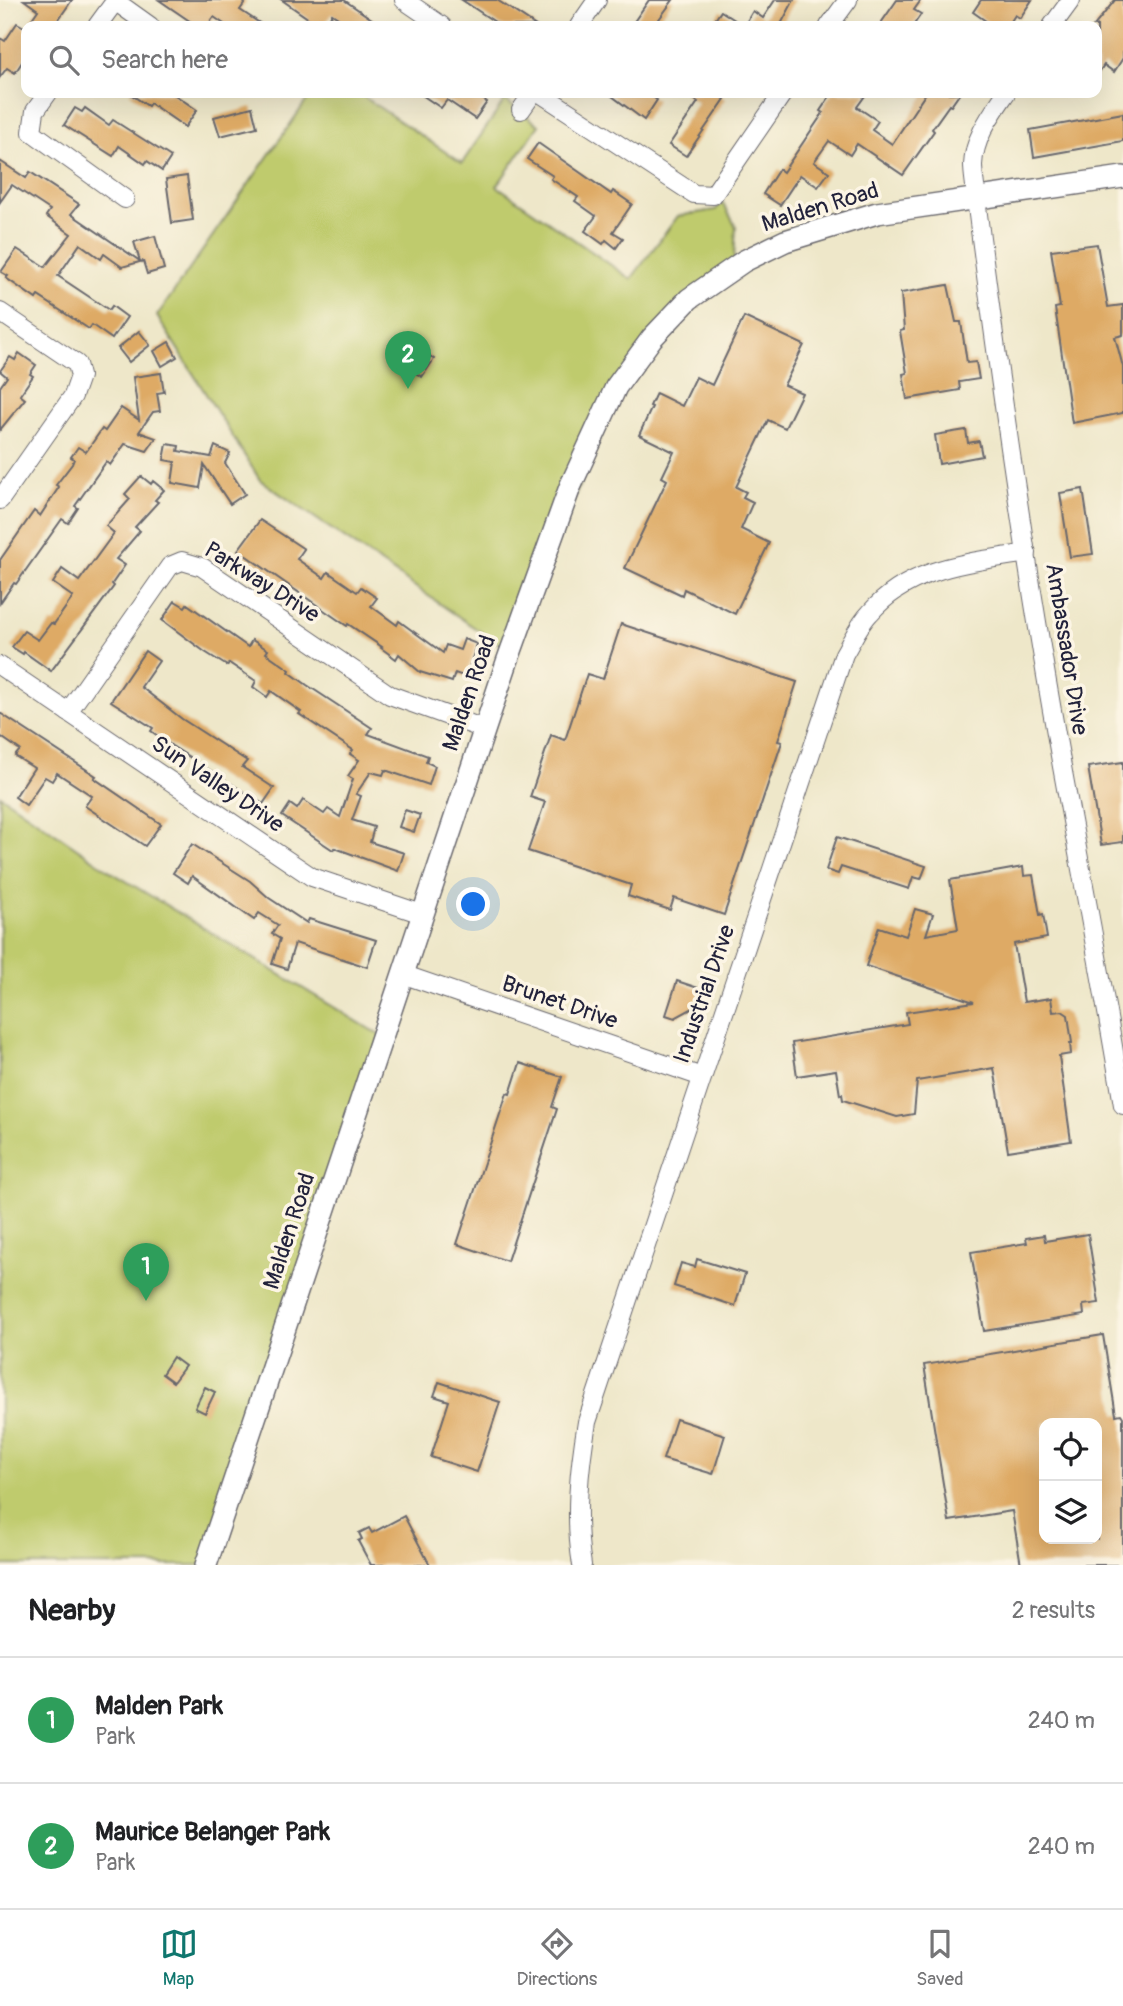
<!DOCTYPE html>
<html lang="en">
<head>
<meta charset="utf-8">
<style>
	:root { --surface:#fff; --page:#f6f6f6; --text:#202124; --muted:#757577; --line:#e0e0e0; --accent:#0f766e }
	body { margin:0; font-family:Pangolin,sans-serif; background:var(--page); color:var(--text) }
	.controls { position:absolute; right:21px; bottom:21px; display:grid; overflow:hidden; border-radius:14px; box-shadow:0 7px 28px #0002 }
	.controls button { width:63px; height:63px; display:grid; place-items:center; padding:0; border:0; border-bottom:2px solid var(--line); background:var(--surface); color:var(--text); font:35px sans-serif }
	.you { position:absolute; left:474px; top:905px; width:24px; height:24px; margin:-18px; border:5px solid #fff; border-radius:50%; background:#1a73e8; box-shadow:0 0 0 10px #1a73e833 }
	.badge { display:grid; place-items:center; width:46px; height:46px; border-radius:50%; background:var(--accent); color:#fff; font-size:23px; font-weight:700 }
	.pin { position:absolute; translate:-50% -58px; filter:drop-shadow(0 2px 4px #0008) }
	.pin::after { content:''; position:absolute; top:37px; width:24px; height:21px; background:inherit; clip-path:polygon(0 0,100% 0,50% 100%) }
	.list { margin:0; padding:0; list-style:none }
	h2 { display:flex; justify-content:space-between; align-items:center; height:91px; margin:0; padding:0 28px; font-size:30px }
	h2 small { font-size:23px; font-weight:400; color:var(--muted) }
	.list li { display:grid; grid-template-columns:46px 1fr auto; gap:21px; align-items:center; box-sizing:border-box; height:126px; padding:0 28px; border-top:2px solid var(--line) }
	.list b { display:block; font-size:26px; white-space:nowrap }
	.list p { margin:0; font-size:23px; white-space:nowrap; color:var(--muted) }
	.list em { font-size:23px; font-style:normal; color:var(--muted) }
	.icon { flex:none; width:38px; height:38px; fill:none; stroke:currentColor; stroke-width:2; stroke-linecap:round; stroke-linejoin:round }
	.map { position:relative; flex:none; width:1123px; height:1565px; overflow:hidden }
	.search { position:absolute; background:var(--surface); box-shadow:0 7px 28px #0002; left:21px; right:21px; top:21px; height:77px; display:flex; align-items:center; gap:18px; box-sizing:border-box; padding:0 24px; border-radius:14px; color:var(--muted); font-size:26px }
	.sheet { height:343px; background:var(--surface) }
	nav { display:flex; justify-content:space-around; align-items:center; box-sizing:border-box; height:98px; border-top:2px solid var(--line); background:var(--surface); font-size:19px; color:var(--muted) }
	nav a { display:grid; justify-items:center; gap:4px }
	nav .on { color:var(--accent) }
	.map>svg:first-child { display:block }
	.green { fill:#bfcb6d; stroke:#707654; stroke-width:2 }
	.building { fill:#deaa65; fill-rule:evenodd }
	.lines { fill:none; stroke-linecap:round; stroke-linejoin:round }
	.minor-casing { stroke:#69676d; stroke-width:20 }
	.major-casing { stroke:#69676d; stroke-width:24 }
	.minor { stroke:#fff; stroke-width:18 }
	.major { stroke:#fff; stroke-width:21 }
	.labels { text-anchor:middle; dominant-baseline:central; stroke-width:7; stroke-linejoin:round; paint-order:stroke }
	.street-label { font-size:23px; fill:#22223b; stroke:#fcf5e5 }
</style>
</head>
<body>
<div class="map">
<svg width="1123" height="1565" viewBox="0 0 1123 1565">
	<rect width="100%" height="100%" fill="#fcf5e5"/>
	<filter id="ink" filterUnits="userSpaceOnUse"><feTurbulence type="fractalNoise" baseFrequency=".0143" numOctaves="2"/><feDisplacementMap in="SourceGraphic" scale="14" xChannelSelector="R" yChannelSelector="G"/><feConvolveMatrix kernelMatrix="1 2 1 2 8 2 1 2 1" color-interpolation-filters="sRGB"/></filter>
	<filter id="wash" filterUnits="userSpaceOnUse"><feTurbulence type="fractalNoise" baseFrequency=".00686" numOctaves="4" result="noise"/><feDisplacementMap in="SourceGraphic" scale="28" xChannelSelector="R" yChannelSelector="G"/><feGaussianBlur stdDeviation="1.57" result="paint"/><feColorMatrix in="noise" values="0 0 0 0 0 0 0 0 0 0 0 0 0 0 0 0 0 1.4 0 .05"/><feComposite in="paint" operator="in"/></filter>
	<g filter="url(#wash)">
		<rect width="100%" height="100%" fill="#eee7c9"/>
		<!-- green -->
		<g class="green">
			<path d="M312,93H358L462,163L505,100L539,125L497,186L631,279L678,216L715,210L723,203L736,227L733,273L628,369L510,652L260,480L157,316Z"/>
			<path d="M0,795L113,873L381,1036L205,1565H0Z"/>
		</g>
		<g id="blocks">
			<!-- building -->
			<g class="building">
				<path d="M24,0H72L54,26H27L38,10Z"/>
				<path d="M159,0H247L240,10L264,26H227L214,17L207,26H197Z"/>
				<path d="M282,0H344L382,26H350L332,14L324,26H315L307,21L309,19Z"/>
				<path d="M462,0H497L536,26H501Z"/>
				<path d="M649,0H673L654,26H631Z"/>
				<path d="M775,0H794L780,26H754L747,21L753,11L763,18Z"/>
				<path d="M897,0H921L914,10L921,14L913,26H879Z"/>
				<path d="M981,0H1032L1020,18L1015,15L1008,26H993L973,12Z"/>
				<path d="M1115,0H1123V58L1114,72L1104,65L1097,75V26H1094Z"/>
				<path d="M721,11L744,26H725L715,20Z"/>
				<path d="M17,23L26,28V56L15,73L7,68L0,77V38L5,41Z"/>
				<path d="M129,93H172L197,110L185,127L150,103L148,106Z"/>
				<path d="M419,93H473L487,102L475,119L447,100L441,108Z"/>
				<path d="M608,93H646L657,100L644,120Z"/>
				<path d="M684,93H716L725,99L686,156L669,145L698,102Z"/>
				<path d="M832,93H867L857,107L878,121L872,130L892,144L926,93H960L951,106L949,105L932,129L934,131L903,175L857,144L850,155L829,141L814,162L829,172L818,187L800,175L780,205L763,194L779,169L783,172L823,113L820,111Z"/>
				<path d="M252,107L257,127L220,136L214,117Z"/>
				<path d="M75,108L82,112L85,108L109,125L113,120L171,157L162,171L147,161L145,164L119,146L113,156L64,125Z"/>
				<path d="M1123,113V141L1034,157L1030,130Z"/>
				<path d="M538,143L611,194L613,191L632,204L613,232L623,238L616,248L606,240L603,244L585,231L596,216L575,201L578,197L551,179L553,176L527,159Z"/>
				<path d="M0,161L26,178L30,172L79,204L71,214L140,261L134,242L155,236L164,269L147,274L143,261L122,267L104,254L101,259L80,244L58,276L109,310L112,306L127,317L112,339L92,325L89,329L38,296L36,299L6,278L8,276L1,272L17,249L45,267L71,234L46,216L50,210L12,185L0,202Z"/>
				<path d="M187,176L193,220L172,223L166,179Z"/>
				<path d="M1097,244L1108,307L1123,305V335L1115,337L1123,367V413L1072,423L1055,308L1060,307L1051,250Z"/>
				<path d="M948,285L956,322H961L967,363L976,362L979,379L959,382L960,390L907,399L903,374L907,373L900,331L904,330L901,293Z"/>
				<path d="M744,317L804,345L784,385L802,393L785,428L768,420L736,487L746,492L743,497L753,502L741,529L769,543L735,614L684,589L682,595L625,568L667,480L662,477L674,452L639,435L652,407L650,406L656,393L682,406L696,377L712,385Z"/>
				<path d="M139,331L150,345L129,362L118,348Z"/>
				<path d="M169,342L177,357L162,366L154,351Z"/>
				<path d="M424,352L434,359L422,377L412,371Z"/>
				<path d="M19,353L36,365L30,374L33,376L20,395L25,399L0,430V387L7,377L0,371L10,357L15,360Z"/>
				<path d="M161,373L164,392L157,393L160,411L153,412L139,432L156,438L147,451L125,444L110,465L106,462L75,506L78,508L68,523L62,519L16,584L14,583L0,603V560L34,511L40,516L59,487L56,485L72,464L74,459L71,457L78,447L86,452L102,429L105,431L121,408L139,420L133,377Z"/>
				<path d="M966,430L968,443L979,441L982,456L939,464L935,435Z"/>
				<path d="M167,444L179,446L178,451L211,457L215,446L230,453L225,463L245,494L230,504L204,465L200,488L172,483L175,462L164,460Z"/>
				<path d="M141,476L151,484L153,481L164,490L155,500L158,502L135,527L140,531L116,559L125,565L112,584L114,586L51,671L24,652L23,654L12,647L24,631L38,640L51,623L54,624L73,597L53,583L62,569L79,581L114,533L106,526L130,499L125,494Z"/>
				<path d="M1083,489L1093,554L1070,557L1060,493Z"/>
				<path d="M260,520L304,549L297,559L324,578L328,572L357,592L361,587L377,598L371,606L397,625L399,621L443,653L446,645L460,650L464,639L477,644L466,677L455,673L452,682L420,672L399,654L396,659L381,648L382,647L348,624L347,626L331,615L238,550Z"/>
				<path d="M175,601L185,607L187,604L248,647L252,640L268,650L266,653L290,670L289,672L307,685L372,728L368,734L428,756L426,762L435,766L429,785L385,770L383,775L371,772L356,794L361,796L352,820L374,827L370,842L404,853L398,871L335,848L333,850L282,816L290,804L297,809L303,800L324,814L328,809L340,817L353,779L348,776L359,760L350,754L353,750L299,714L301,712L271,691L267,697L253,687L256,681L229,663L227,666L205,652L162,620Z"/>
				<path d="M621,624L797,682L778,741L782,742L724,915L674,898L670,910L628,896L631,885L528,851L545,802L530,797L551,735L565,740L587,674L603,679Z"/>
				<path d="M145,651L159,661L141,687L182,719L247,761L242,767L274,788L263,804L172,746L151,731L153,728L111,701Z"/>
				<path d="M0,713L96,776L94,778L161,824L145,846L85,806L92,796L57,773L52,781L45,777L26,805L15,797L34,768L15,756L20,750L0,736Z"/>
				<path d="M1123,762V842L1101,845L1088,767Z"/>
				<path d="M405,810L420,815L414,832L399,827Z"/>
				<path d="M837,837L926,866L921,879L913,877L909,889L841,867L838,874L826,870Z"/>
				<path d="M192,844L250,881L269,898L307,923L309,919L376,940L367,967L295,943L287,969L272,964L280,939L272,934L278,925L259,913L254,920L192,876L188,883L173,873Z"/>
				<path d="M1023,867L1024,876L1033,875L1040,915L1043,914L1047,938L1014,944L1024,1002L1051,998L1053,1012L1062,1011L1068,1015L1072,1043H1070L1071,1054L1059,1056L1071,1141L1008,1151L994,1068L917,1081L914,1114L897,1117L843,1100L842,1094L840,1095L836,1070L797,1076L792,1043L908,1024L906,1012L974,1002L866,966L879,927L906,936L915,909L933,914L926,935L958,929L950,880Z"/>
				<path d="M677,981L701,989L695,1007L675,1018L666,1015Z"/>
				<path d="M520,1063L562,1077L552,1107L557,1109L507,1261L457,1244L507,1093L510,1094Z"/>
				<path d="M1088,1234L1099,1303L1083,1305L1084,1315L984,1331L971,1252L1027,1243L1026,1238L1044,1235L1045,1241Z"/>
				<path d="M697,1259L745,1274L735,1306L674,1286L681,1263L695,1267Z"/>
				<path d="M1103,1335L1116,1415L1121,1414L1123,1417V1565H1021L1012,1511L949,1521L924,1365ZM1044,1423H1097V1539H1044Z"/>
				<path d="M173,1357L185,1366L173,1382L162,1374Z"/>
				<path d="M439,1382L500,1402L477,1472L431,1457L449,1401L434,1396Z"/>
				<path d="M205,1387L215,1392L205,1413L195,1408Z"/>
				<path d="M676,1419L725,1435L713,1474L663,1459Z"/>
				<path d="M404,1516L430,1565H371L358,1541L362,1539L359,1533L369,1528L372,1533Z"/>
			</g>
		</g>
	</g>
	<g filter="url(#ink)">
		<use href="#blocks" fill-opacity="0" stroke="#69676d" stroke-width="2"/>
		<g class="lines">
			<defs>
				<g id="minor">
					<path d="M404,0L442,26"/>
					<path d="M115,1L150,26"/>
					<path d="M97,26L116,0"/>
					<path d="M579,26L597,0"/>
					<path d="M829,26L848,0"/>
					<path d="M1052,26L1071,0"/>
					<path d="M48,93L35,111L32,132L125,199"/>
					<path d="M540,93L694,194L713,195L783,93"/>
					<path d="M1006,93C992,114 974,137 973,165C973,176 976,188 976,199C999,379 1025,560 1057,739C1079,861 1103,983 1123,1105"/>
					<path d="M521,110L533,93"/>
					<path d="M0,312L77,364L80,376L73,396L0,500"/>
					<path d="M0,666L312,877L422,914"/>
					<path d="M68,712L170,566L182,561L202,567L390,695L484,729"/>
					<path d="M402,974L702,1077"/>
					<path d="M582,1565C574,1517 579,1469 587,1422L844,654C852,641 859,624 870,613C911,566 969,563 1027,553"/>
				</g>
				<path id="major" d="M206,1565L507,662L570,487L616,387L652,338L689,299L744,261L785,241L877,213L1123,177"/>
			</defs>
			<!-- minor casing -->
			<use href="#minor" class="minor-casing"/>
			<!-- major casing -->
			<use href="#major" class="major-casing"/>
			<!-- minor -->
			<use href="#minor" class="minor"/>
			<!-- major -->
			<use href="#major" class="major"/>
		</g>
	</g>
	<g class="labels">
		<!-- street labels -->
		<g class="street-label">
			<text transform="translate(820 207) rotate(-17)">Malden Road</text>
			<text transform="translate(262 582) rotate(32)">Parkway Drive</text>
			<text transform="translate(1067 649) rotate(81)">Ambassador Drive</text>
			<text transform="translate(469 693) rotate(-71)">Malden Road</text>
			<text transform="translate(218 784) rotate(34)">Sun Valley Drive</text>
			<text transform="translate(704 994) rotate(-71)">Industrial Drive</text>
			<text transform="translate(560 1002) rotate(19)">Brunet Drive</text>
			<text transform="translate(289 1231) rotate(-72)">Malden Road</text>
		</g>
	</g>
</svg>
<div class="controls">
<button><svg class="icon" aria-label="locate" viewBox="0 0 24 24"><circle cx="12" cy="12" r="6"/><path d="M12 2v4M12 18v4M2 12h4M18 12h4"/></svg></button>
<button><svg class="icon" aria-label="layers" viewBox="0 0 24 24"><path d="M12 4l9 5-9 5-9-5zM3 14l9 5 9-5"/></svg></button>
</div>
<div class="you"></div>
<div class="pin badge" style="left:146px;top:1301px;background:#2e9e5b">1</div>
<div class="pin badge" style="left:408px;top:389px;background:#2e9e5b">2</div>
<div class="search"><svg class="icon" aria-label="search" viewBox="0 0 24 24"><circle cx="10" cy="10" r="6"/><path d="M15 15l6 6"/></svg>Search here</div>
</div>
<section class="sheet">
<h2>Nearby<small>2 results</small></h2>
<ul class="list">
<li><span class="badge" style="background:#2e9e5b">1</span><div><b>Malden Park</b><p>Park</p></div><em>240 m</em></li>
<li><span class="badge" style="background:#2e9e5b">2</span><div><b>Maurice Belanger Park</b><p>Park</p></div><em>240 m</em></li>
</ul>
</section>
<nav>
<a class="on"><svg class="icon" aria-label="map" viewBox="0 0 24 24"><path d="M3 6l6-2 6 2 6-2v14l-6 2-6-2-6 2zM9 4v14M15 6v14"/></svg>Map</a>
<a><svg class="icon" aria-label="directions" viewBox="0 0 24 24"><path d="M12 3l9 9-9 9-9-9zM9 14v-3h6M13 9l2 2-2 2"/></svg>Directions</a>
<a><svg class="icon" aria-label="saved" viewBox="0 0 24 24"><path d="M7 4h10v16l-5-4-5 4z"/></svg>Saved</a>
</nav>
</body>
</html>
